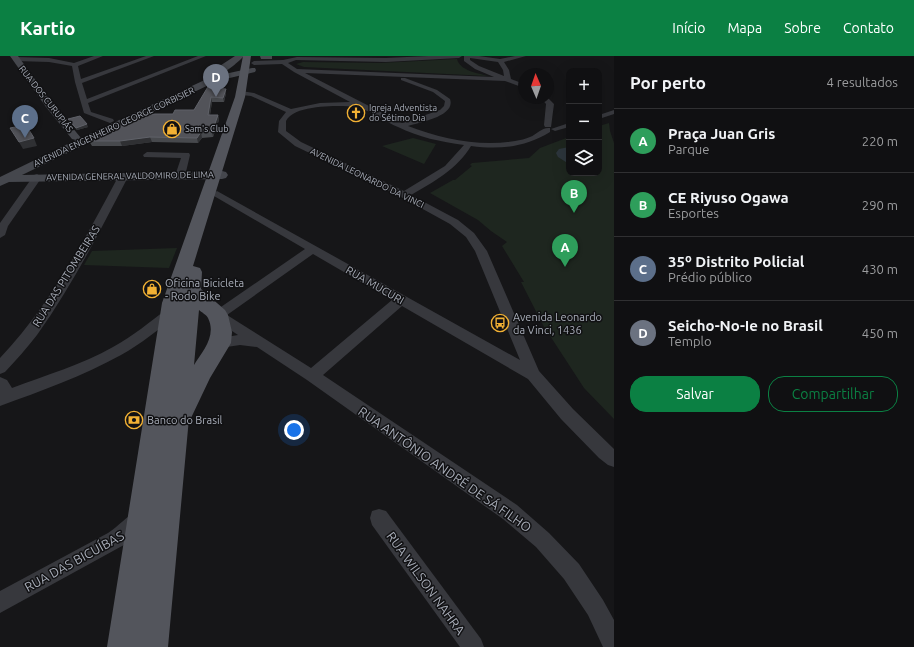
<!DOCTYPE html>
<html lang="pt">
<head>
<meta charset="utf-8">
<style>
	:root { --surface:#101012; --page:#19191b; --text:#f1f3f6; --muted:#9c9d9f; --line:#303032; --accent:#0b8043 }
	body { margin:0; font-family:Ubuntu,sans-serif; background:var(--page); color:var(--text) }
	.controls { position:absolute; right:12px; top:12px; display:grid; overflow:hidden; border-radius:8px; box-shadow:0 4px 16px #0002 }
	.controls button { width:36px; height:36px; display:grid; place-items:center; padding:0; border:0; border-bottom:1px solid var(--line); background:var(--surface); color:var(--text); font:20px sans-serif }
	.compass { position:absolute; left:518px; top:12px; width:36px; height:36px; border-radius:50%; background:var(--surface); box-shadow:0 4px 16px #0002; rotate:358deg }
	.you { position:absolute; left:294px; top:374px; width:14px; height:14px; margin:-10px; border:3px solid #fff; border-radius:50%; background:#1a73e8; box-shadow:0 0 0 6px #1a73e833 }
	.badge { display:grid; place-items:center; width:26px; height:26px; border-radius:50%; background:var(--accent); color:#fff; font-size:13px; font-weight:700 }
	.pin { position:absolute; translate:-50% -33px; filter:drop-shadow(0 1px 2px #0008) }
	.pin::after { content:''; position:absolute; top:21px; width:14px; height:12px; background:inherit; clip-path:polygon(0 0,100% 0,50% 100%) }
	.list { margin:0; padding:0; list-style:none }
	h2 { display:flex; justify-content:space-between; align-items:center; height:52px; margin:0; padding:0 16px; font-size:17px }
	h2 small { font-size:13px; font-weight:400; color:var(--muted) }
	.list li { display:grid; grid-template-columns:26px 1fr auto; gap:12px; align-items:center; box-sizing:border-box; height:64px; padding:0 16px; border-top:1px solid var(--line) }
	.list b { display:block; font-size:15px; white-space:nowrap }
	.list p { margin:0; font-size:13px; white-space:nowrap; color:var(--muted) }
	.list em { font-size:13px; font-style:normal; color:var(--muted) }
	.actions { display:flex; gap:8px; padding:12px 16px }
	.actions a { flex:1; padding:9px 0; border:1px solid var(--accent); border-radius:16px; text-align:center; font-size:14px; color:var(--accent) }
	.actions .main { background:var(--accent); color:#fff }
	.icon { flex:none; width:22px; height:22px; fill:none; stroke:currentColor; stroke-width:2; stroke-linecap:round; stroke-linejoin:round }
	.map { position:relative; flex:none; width:614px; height:591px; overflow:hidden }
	header { display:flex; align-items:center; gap:24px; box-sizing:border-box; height:56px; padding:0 20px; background:var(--accent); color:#fff }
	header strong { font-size:19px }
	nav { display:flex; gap:22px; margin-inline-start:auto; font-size:14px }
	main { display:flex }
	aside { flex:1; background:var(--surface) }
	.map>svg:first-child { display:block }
	.green { fill:#1e261f }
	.water { fill:#2c353c }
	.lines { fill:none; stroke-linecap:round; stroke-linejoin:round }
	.street { fill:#37383d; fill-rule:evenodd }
	.secondary { fill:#45474d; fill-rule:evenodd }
	.primary { fill:#53555c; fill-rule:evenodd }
	.wall { fill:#47494d }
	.shaded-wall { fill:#2f3033 }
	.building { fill:#525359; stroke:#5f6168 }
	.labels { text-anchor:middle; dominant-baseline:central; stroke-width:3; stroke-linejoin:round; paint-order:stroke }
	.far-street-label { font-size:9px; fill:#a8adb8; stroke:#111113 }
	.far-poi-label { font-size:9px; fill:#a8adb8; stroke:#111113; text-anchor:start }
	.street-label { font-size:11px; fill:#a8adb8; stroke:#111113 }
	.poi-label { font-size:11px; fill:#a8adb8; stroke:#111113; text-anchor:start }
	.near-street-label { font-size:13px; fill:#a8adb8; stroke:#111113 }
</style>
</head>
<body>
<header>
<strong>Kartio</strong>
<nav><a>Início</a><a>Mapa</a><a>Sobre</a><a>Contato</a></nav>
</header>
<main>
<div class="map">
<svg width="614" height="591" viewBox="0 0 614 591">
	<rect width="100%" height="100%" fill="#161618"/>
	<!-- green -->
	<g class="green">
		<path d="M457,3C460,15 478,17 488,20L304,11L296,8L303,6L381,7Z"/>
		<path d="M609,67L610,75L614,87V363L584,332L543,269L521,226H524L502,190L507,186L491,175L478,164L430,137L453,124H455L472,110L470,109L472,107L529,102L540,92L569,81V117H599V70Z"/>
		<path d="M413,82L436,88L424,108L382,90Z"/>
		<path d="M177,192L169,212L84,209L92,195Z"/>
	</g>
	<!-- water -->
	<path class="water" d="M569,91V108L558,101L556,97L559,93Z"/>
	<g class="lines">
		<!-- street -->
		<g class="street">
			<path d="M94,0H103L78,10L81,23L146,0H154L82,27L87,43L198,0H206L88,47L91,56L113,63L114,65L110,67L84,57L75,26L72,10L49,6L16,5L13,3L16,1L49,2L74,7Z"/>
			<path d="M428,0H462L459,2L386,6L296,4L288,7L297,13L494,21L475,13L464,5V0H479L500,3L515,0H526L504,6L509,14L511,23L524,28V32L505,25L305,17L402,67L440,54L444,50L445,45L433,36L401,24V22H405L437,34L450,43C456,60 421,66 408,70C441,83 480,91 515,85C520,84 526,83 530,81C537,78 542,71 550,72V76C526,91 500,94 471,90C457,113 434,126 411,139L458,164L474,177L487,195L539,315L573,353L614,393V411L608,409L599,402L561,363L528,323L402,250L323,319L517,449L549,477L579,508L603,544L614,564V591H603L588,559L564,523L536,491L503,463L307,324L257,291L240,289L220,292L215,291L213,287L215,283L238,279L208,259L207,256L208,253L213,251L218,253L305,193L214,140L212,138L217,135L520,304L475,195L466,181L450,168L401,141L295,90L278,76L279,65L286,56L251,40L241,39L238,37L241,35L254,37L291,53L320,47L350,46L294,16L282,8L254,9L251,7L254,5L283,4L297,1L386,2ZM470,2L498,6L503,14L504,20L479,10L470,4ZM343,50C370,51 375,61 398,71C418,81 441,86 464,89L445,110L404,135L301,86L286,75V65C294,50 328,50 343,50ZM313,198L392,244L311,312L227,259Z"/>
			<path d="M541,42H548L554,48L551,71H545L544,69L546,48Z"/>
			<path d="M614,54V58L599,63V59Z"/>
			<path d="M569,67V71L555,75L551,73Z"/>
			<path d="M147,96L189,97L190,99L185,120L180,123L175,120L181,102L144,101L143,99Z"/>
			<path d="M37,118L42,121L8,170L5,179L0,182V167L34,119Z"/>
			<path d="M123,118L128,121C100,175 72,230 37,279C27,292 16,304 5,316L0,318V302C50,249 84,185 118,121Z"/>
			<path d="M173,250L178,252L179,255L178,258C159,273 141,288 121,299C83,320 41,335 0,350V321L7,324L12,332C46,319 81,309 113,291C133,280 150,266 168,252Z"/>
			<path d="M379,453L386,455L481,583L484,591H460L372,469L370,462L372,455Z"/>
			<path d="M139,455L146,457L148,464L146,471L133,484L0,557V535L108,477C119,470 127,459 139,455Z"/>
		</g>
		<!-- secondary -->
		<g class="secondary">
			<path d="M10,0H18L52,47L81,82L211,21L252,12H255L256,14L255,16L217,25L22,119L222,115L226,116L228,119L226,122L222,123L9,126L0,130V121L76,84L72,83L46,51Z"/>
			<path d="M235,0H244C237,7 222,21 212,19L211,17L212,15Z"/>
		</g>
		<!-- primary -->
		<path class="primary" d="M243,0H251L245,41L193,210L200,212L202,216L201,233L225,254L228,259L232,276L231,287L210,322L191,362H189L168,591H107L162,247L235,41ZM199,254C201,256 207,259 208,262C217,280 202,296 194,309Z"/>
	</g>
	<!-- wall -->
	<g class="wall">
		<path d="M260,0H272V3H261Z"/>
		<path d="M215,27L214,32L226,37L224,46H212L210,59H218L219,64L213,81L202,82L198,87L152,86L122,90H92L89,85L173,58L194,54Z"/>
		<path d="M68,63L88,71L77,74L69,65Z"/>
	</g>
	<!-- shaded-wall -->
	<g class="shaded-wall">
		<path d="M215,23V27L214,37L213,32Z"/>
		<path d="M226,33V37L224,46L223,42Z"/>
		<path d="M211,41L212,46L209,64L208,59Z"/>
		<path d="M218,59L219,64L213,81L212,76Z"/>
		<path d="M87,68L88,71L77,74L76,72Z"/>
		<path d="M201,76L202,82L198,87L197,82Z"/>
		<path d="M150,81L152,86L122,90L120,85Z"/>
		<path d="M34,82L37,90L23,93L19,86Z"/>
	</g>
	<!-- building -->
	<g class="building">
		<path d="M215,23L213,32L226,33L223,42L211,41L208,59H218L212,76H201L197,82L150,81L120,85H89L145,58H173L175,54H194L212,24Z"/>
		<path d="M80,60L87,68L76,72L68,63Z"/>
		<path d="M26,69L34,82L19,86L10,72Z"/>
	</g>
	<!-- icons -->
	<defs>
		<symbol id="church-ring" viewBox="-11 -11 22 22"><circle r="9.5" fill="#111113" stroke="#f2b134" stroke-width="1.5"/><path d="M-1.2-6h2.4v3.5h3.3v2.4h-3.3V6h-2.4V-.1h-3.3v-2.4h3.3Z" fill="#f2b134"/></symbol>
		<symbol id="shop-ring" viewBox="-11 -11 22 22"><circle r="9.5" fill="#111113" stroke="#f2b134" stroke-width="1.5"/><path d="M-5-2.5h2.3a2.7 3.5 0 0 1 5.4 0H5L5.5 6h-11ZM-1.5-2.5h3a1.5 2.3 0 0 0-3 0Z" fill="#f2b134"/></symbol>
		<symbol id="bus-ring" viewBox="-11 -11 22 22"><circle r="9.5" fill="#111113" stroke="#f2b134" stroke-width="1.5"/><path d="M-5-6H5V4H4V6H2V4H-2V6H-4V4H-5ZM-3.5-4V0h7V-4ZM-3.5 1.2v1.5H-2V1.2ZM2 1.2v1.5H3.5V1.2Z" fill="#f2b134"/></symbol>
		<symbol id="bank-ring" viewBox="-11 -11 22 22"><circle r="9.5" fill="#111113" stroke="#f2b134" stroke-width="1.5"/><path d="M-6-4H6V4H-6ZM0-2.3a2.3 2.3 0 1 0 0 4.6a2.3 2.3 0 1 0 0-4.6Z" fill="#f2b134"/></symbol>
	</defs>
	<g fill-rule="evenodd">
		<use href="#church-ring" x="346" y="47" width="20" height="20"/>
		<use href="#shop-ring" x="162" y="63" width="20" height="20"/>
		<use href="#shop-ring" x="142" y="223" width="20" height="20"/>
		<use href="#bus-ring" x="490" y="257" width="20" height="20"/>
		<use href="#bank-ring" x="124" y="354" width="20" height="20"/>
	</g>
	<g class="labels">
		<!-- far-street labels -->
		<g class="far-street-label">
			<text transform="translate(46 43) rotate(52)">RUA DOS CURUPIÁS</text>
			<text transform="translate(114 71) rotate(-25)">AVENIDA ENGENHEIRO GEORGE CORBISIER</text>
			<text transform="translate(130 120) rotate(-1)">AVENIDA GENERAL VALDOMIRO DE LIMA</text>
			<text transform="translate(367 122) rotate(26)">AVENIDA LEONARDO DA VINCI</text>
		</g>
		<!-- far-poi labels -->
		<g class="far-poi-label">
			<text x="369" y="52">Igreja Adventista<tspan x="369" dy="10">do Sétimo Dia</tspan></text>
			<text x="185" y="73">Sam's Club</text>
		</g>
		<!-- street labels -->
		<g class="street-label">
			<text transform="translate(66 220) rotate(-58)">RUA DAS PITOMBEIRAS</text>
			<text transform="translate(375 229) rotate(30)">RUA MUCURI</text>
		</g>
		<!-- poi labels -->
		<g class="poi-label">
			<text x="165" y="227">Oficina Bicicleta<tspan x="165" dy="13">- Rodo Bike</tspan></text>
			<text x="513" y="261">Avenida Leonardo<tspan x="513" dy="13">da Vinci, 1436</tspan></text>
			<text x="147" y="364">Banco do Brasil</text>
		</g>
		<!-- near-street labels -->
		<g class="near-street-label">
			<text transform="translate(445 413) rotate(35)">RUA ANTÔNIO ANDRÉ DE SÁ FILHO</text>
			<text transform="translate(74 505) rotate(-29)">RUA DAS BICUÍBAS</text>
			<text transform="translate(426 527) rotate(54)">RUA WILSON NAHRA</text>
		</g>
	</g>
</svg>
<div class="controls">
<button>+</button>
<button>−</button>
<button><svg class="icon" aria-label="layers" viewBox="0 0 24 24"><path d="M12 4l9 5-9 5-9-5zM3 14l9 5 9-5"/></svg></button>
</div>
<svg class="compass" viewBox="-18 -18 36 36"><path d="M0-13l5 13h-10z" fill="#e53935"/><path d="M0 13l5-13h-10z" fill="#9c9d9f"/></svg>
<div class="you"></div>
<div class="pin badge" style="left:565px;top:211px;background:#2e9e5b">A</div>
<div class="pin badge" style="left:574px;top:157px;background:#2e9e5b">B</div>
<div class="pin badge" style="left:25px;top:82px;background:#5c6f8a">C</div>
<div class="pin badge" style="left:216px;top:41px;background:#6b7280">D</div>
</div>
<aside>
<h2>Por perto<small>4 resultados</small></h2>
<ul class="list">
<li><span class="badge" style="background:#2e9e5b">A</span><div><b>Praça Juan Gris</b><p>Parque</p></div><em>220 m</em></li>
<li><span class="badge" style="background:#2e9e5b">B</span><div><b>CE Riyuso Ogawa</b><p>Esportes</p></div><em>290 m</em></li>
<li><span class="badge" style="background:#5c6f8a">C</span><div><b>35º Distrito Policial</b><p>Prédio público</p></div><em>430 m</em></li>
<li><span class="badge" style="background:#6b7280">D</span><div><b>Seicho-No-Ie no Brasil</b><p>Templo</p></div><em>450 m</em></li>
</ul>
<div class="actions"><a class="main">Salvar</a><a>Compartilhar</a></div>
</aside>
</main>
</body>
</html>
